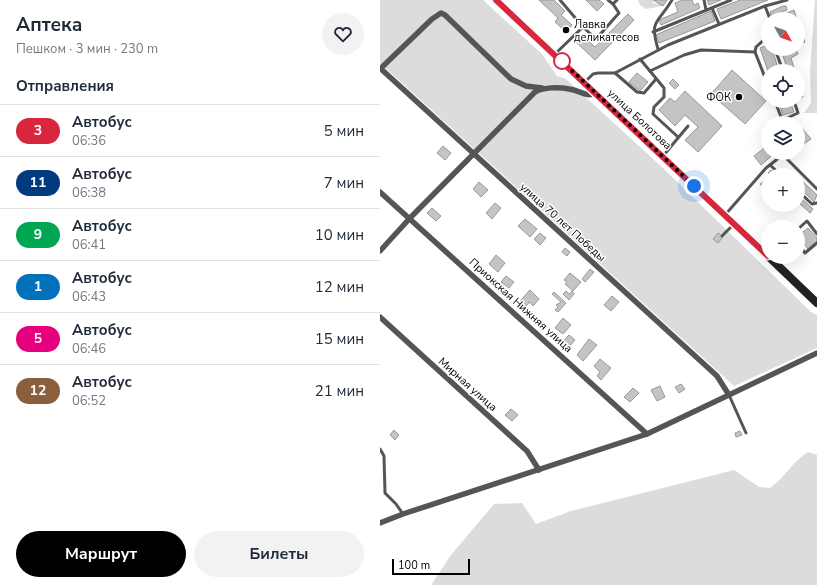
<!DOCTYPE html>
<html lang="ru">
<head>
<meta charset="utf-8">
<style>
  :root { --surface:#fff; --page:#f2f2f3; --text:#1f2937; --muted:#747a83; --line:#e0e1e3; --accent:#000 }
  body { margin:0; font-family:"Nunito Sans",sans-serif; background:var(--page); color:var(--text); height:100vh; display:flex; flex-direction:column; font-size:15px; white-space:nowrap }
  * { box-sizing:border-box; margin:0 }
  p { font-size:13px; color:var(--muted) }
  .icon { flex:none; width:22px; height:22px; fill:none; stroke:currentColor; stroke-width:2; stroke-linecap:round; stroke-linejoin:round }
  .map { position:relative; flex:1; overflow:hidden }
  .details { display:flex; flex-direction:column; background:var(--surface); width:380px }
  .details>* { flex:none }
  .badge { padding:0 8px; border-radius:13px; font-size:14px; line-height:26px }
  .needle { width:26px; rotate:130deg }
  .tools { position:absolute; left:381px; top:12px; display:grid; gap:8px }
  .tools a { display:grid; place-items:center; width:44px; height:44px; border-radius:50%; background:var(--surface); box-shadow:0 4px 16px #0002; font-size:20px }
  .scale { position:absolute; left:12px; bottom:10px; width:78px; box-sizing:border-box; padding-left:4px; border:2px solid #000; border-top:0; font-size:11px; line-height:14px; white-space:nowrap; color:#000; -webkit-text-stroke:3px #fff; paint-order:stroke }
  .you { position:absolute; width:20px; height:20px; margin:-10px; border:3px solid #fff; border-radius:50%; background:#1a73e8; box-shadow:0 0 0 6px #1a73e833 }
  .map>.badge { position:absolute; translate:-50% -50%; box-shadow:0 0 0 2px #fff }
  h2 { padding:0 16px; font-size:15px; line-height:36px }
  .round { display:grid; place-items:center; flex:none; width:42px; height:42px; border-radius:21px; background:var(--page) }
  .headline { display:flex; align-items:center; justify-content:space-between; height:68px; padding:0 16px }
  h1 { font-size:19px; font-weight:700; line-height:30px }
  .action { display:flex; gap:8px; margin-top:auto; padding:8px 16px }
  .action a { flex:1; height:46px; border-radius:24px; background:var(--accent); color:#fff; font-size:16px; font-weight:700; line-height:46px; text-align:center }
  .action a+a { background:var(--page); color:var(--text) }
  ul { padding:0; list-style:none }
  li { display:flex; align-items:center; gap:12px; height:52px; padding:0 16px; border-top:1px solid var(--line) }
  li div { flex:1 }
  li b { display:block; font-size:15px }
  li em { font-style:normal }
  li .badge { min-width:44px; font-weight:700; text-align:center }
  main { display:flex; flex:1; min-height:0 }
  .map>svg:first-child { display:block }
  .green { fill:#dcdcdc }
  .building { fill:#c4c4c4; stroke:#999 }
  .lines { fill:none; stroke-linecap:round; stroke-linejoin:round }
  .lane { stroke:#555; stroke-width:3 }
  .street { stroke:#555; stroke-width:5.5 }
  .secondary { stroke:#222; stroke-width:8 }
  .line-casing { stroke:#fff; stroke-width:9 }
  .line { stroke:#d7263d; stroke-width:6 }
  .walk { stroke:#000; stroke-width:4; stroke-dasharray:0 7.2 }
  .poi-dot { fill:#000; stroke:#fff; stroke-width:1.5 }
  .stop-dot { fill:#fff; stroke:#d7263d; stroke-width:2 }
  .labels { text-anchor:middle; stroke-width:3; stroke-linejoin:round; paint-order:stroke }
  .poi-label { font-size:11px; fill:#000; stroke:#fff; text-anchor:start }
  .street-label { font-size:11px; fill:#000; stroke:#fff }
</style>
</head>
<body>
<main>
<section class="details">
<div class="headline"><div><h1>Аптека</h1><p>Пешком · 3 мин · 230 m</p></div><a class="round"><svg class="icon" aria-label="heart" viewBox="0 0 24 24"><path d="M12 20l-8-8c-3-5 5-10 8-4 3-6 11-1 8 4z"/></svg></a></div>
<h2>Отправления</h2>
<ul>
<li><span class="badge" style="background:#d7263d;color:#fff">3</span><div><b>Автобус</b><p>06:36</p></div><em>5 мин</em></li>
<li><span class="badge" style="background:#003b80;color:#fff">11</span><div><b>Автобус</b><p>06:38</p></div><em>7 мин</em></li>
<li><span class="badge" style="background:#00a651;color:#fff">9</span><div><b>Автобус</b><p>06:41</p></div><em>10 мин</em></li>
<li><span class="badge" style="background:#0072bc;color:#fff">1</span><div><b>Автобус</b><p>06:43</p></div><em>12 мин</em></li>
<li><span class="badge" style="background:#e6007e;color:#fff">5</span><div><b>Автобус</b><p>06:46</p></div><em>15 мин</em></li>
<li><span class="badge" style="background:#8b5e3c;color:#fff">12</span><div><b>Автобус</b><p>06:52</p></div><em>21 мин</em></li>
</ul>
<div class="action"><a>Маршрут</a><a>Билеты</a></div>
</section>
<div class="map">
<svg width="437" height="585" viewBox="0 0 437 585">
  <rect width="100%" height="100%" fill="#fff"/>
  <g class="green">
    <path d="M0,0H103L162,54L177,76L186,79L284,169L431,312L437,315V348L354,386L0,63Z"/>
    <path d="M258,0H273V3L277,4L280,0H288L283,6L266,9L260,5Z"/>
    <path d="M435,0H437V113H424L431,103L430,71Z"/>
    <path d="M428,452L437,455V585H51L71,555L114,504L142,503L156,524L191,511L354,470L379,487L390,488C405,477 412,462 428,452Z"/>
  </g>
  <g class="building">
    <path d="M159,0H174L185,11L181,15L192,25L186,32L175,22L178,18Z"/>
    <path d="M206,0H219L224,4L217,11Z"/>
    <path d="M273,0H287L283,6Z"/>
    <path d="M302,0H312L314,5L318,3L320,8L281,25L279,20L298,12L295,3Z"/>
    <path d="M327,0H341L329,5Z"/>
    <path d="M360,0H388L341,19L337,9Z"/>
    <path d="M403,6H406L407,10L391,16L390,12Z"/>
    <path d="M414,10L417,19H405L404,14Z"/>
    <path d="M331,11L335,21L279,43L276,35L278,34Z"/>
    <path d="M248,14L254,20L215,60L196,42L202,35L215,47Z"/>
    <path d="M418,21L425,42L418,44Z"/>
    <path d="M388,45V49H392L399,71H388L380,48Z"/>
    <path d="M400,49H407L409,53L403,56Z"/>
    <path d="M407,49H416L418,54L411,58L415,71H408L403,56L409,53Z"/>
    <path d="M352,70L386,101L365,124L331,94Z"/>
    <path d="M257,73L268,82L260,91L249,82Z"/>
    <path d="M293,79L299,85L295,89L289,83Z"/>
    <path d="M418,81L423,97L418,99Z"/>
    <path d="M305,91L342,126L318,152L305,140L318,127L305,115L295,126L279,110L290,98L295,102Z"/>
    <path d="M398,101H410L414,112L403,115Z"/>
    <path d="M417,122L431,139L422,145L418,140V123H415Z"/>
    <path d="M388,145V153H395L381,165L374,156Z"/>
    <path d="M63,146L71,153L65,160L57,153Z"/>
    <path d="M391,170L397,175H390L388,173Z"/>
    <path d="M418,177L437,195L434,202L418,186Z"/>
    <path d="M388,178V193L380,184Z"/>
    <path d="M99,182L108,190L101,197L93,189Z"/>
    <path d="M418,195L433,209L430,213L418,202Z"/>
    <path d="M115,203L121,208L112,219L106,213Z"/>
    <path d="M52,208L61,216L56,221L47,213Z"/>
    <path d="M145,219L157,229L150,237L138,226Z"/>
    <path d="M428,228L437,238V241L428,249L418,236Z"/>
    <path d="M160,233L166,238L160,245L154,239Z"/>
    <path d="M338,233L343,237L338,243L333,239Z"/>
    <path d="M185,248L190,252L187,256L182,252Z"/>
    <path d="M116,255L125,263L118,272L109,264Z"/>
    <path d="M210,269L214,272L205,282L202,279Z"/>
    <path d="M190,273L201,282L193,291L185,284L187,282L184,280Z"/>
    <path d="M126,276L134,282L129,288L121,282Z"/>
    <path d="M150,290L159,299L153,306L150,302L146,306L140,301Z"/>
    <path d="M186,291L189,294L192,291L194,294L189,300L183,294Z"/>
    <path d="M174,292L186,303L178,312L175,310L178,307L176,305L181,302L172,294Z"/>
    <path d="M232,296L239,302L231,311L224,305Z"/>
    <path d="M183,318L191,325L183,334L175,328Z"/>
    <path d="M189,335L195,340L189,347L187,345L185,347L181,344Z"/>
    <path d="M209,339L217,345L203,361L197,355Z"/>
    <path d="M220,359L231,368L221,380L217,376L220,372L214,366Z"/>
    <path d="M301,384L305,389L299,393L295,387Z"/>
    <path d="M280,386L285,397L277,401L271,390Z"/>
    <path d="M253,388L259,393L250,402L244,397Z"/>
    <path d="M131,409L138,415L132,421L125,415Z"/>
    <path d="M14,430L19,435L15,440L10,435Z"/>
    <path d="M360,431L362,435L356,437L355,433Z"/>
  </g>
  <g class="lines">
    <g class="lane">
      <path d="M180,0L203,27"/>
      <path d="M228,0L233,4"/>
      <path d="M324,0L326,10"/>
      <path d="M385,6L390,19"/>
      <path d="M332,8L339,24"/>
      <path d="M273,32L351,0"/>
      <path d="M388,36L376,47L375,52L388,85"/>
      <path d="M278,49C269,19 278,24 292,0"/>
      <path d="M395,49L403,71"/>
      <path d="M175,54L203,27L216,39L239,13L233,4L237,0"/>
      <path d="M260,59L284,88V97L274,107L273,114L298,137"/>
      <path d="M270,71L304,55L321,50L375,52"/>
      <path d="M235,73L257,92L264,93L276,79"/>
      <path d="M205,82L213,74L218,73H235L288,45L385,6L407,0"/>
      <path d="M395,101L401,117L407,118L418,113L414,101"/>
      <path d="M403,155L437,189"/>
      <path d="M283,156L308,126"/>
      <path d="M390,165L401,175"/>
      <path d="M418,191L432,204L437,203"/>
      <path d="M345,215L386,168L405,153"/>
      <path d="M418,229L427,221L437,234"/>
      <path d="M342,236L354,224"/>
      <path d="M418,244L425,253L437,243"/>
      <path d="M349,395L366,433"/>
      <path d="M0,449L4,456L5,493L16,504L23,514"/>
    </g>
    <g class="street">
      <path d="M0,68L337,376L349,395"/>
      <path d="M1,68L52,19L61,13L65,15L131,79L146,86L162,88"/>
      <path d="M0,192L267,434"/>
      <path d="M0,251L30,218L155,92C164,87 179,87 189,89C200,90 206,98 216,93"/>
      <path d="M0,317L147,451L159,470"/>
      <path d="M0,523L23,514L267,434L437,353"/>
    </g>
    <g class="secondary">
      <path d="M116,0L388,256"/>
      <path d="M389,257L437,303"/>
    </g>
  </g>
  <g class="lines">
    <g class="line-casing">
      <path id="line" d="M116,0L388,256"/>
    </g>
    <use href="#line" class="line"/>
    <path class="walk" d="M182,61L314,186"/>
  </g>
  <g class="poi-dot">
    <circle cx="186" cy="30" r="4"/>
    <circle cx="359" cy="97" r="4"/>
  </g>
  <circle class="stop-dot" cx="182" cy="61" r="8"/>
  <g class="labels">
    <g class="poi-label">
      <text x="194" y="28">Лавка<tspan x="194" dy="13">деликатесов</tspan></text>
      <text x="351" y="101" text-anchor="end">ФОК</text>
    </g>
    <g class="street-label">
      <text transform="translate(260 119) rotate(43)" y="4">улица Болотова</text>
      <text transform="translate(183 222) rotate(42)" y="4">улица 70 лет Победы</text>
      <text transform="translate(141 305) rotate(42)" y="4">Приокская Нижняя улица</text>
      <text transform="translate(88 384) rotate(42)" y="4">Мирная улица</text>
    </g>
  </g>
</svg>
<div class="tools">
<a><svg class="needle" viewBox="-14 -14 28 28"><path d="M0-13l5 13h-10z" fill="#e53935"/><path d="M0 13l5-13h-10z" fill="#747a83"/></svg></a>
<a><svg class="icon" aria-label="locate" viewBox="0 0 24 24"><circle cx="12" cy="12" r="6"/><path d="M12 2v4M12 18v4M2 12h4M18 12h4"/></svg></a>
<a><svg class="icon" aria-label="layers" viewBox="0 0 24 24"><path d="M12 4l9 5-9 5-9-5zM3 14l9 5 9-5"/></svg></a>
<a>+</a>
<a>−</a>
</div>
<div class="scale">100 m</div>
<div class="you" style="left:314px;top:186px"></div>
</div>
</main>
</body>
</html>
